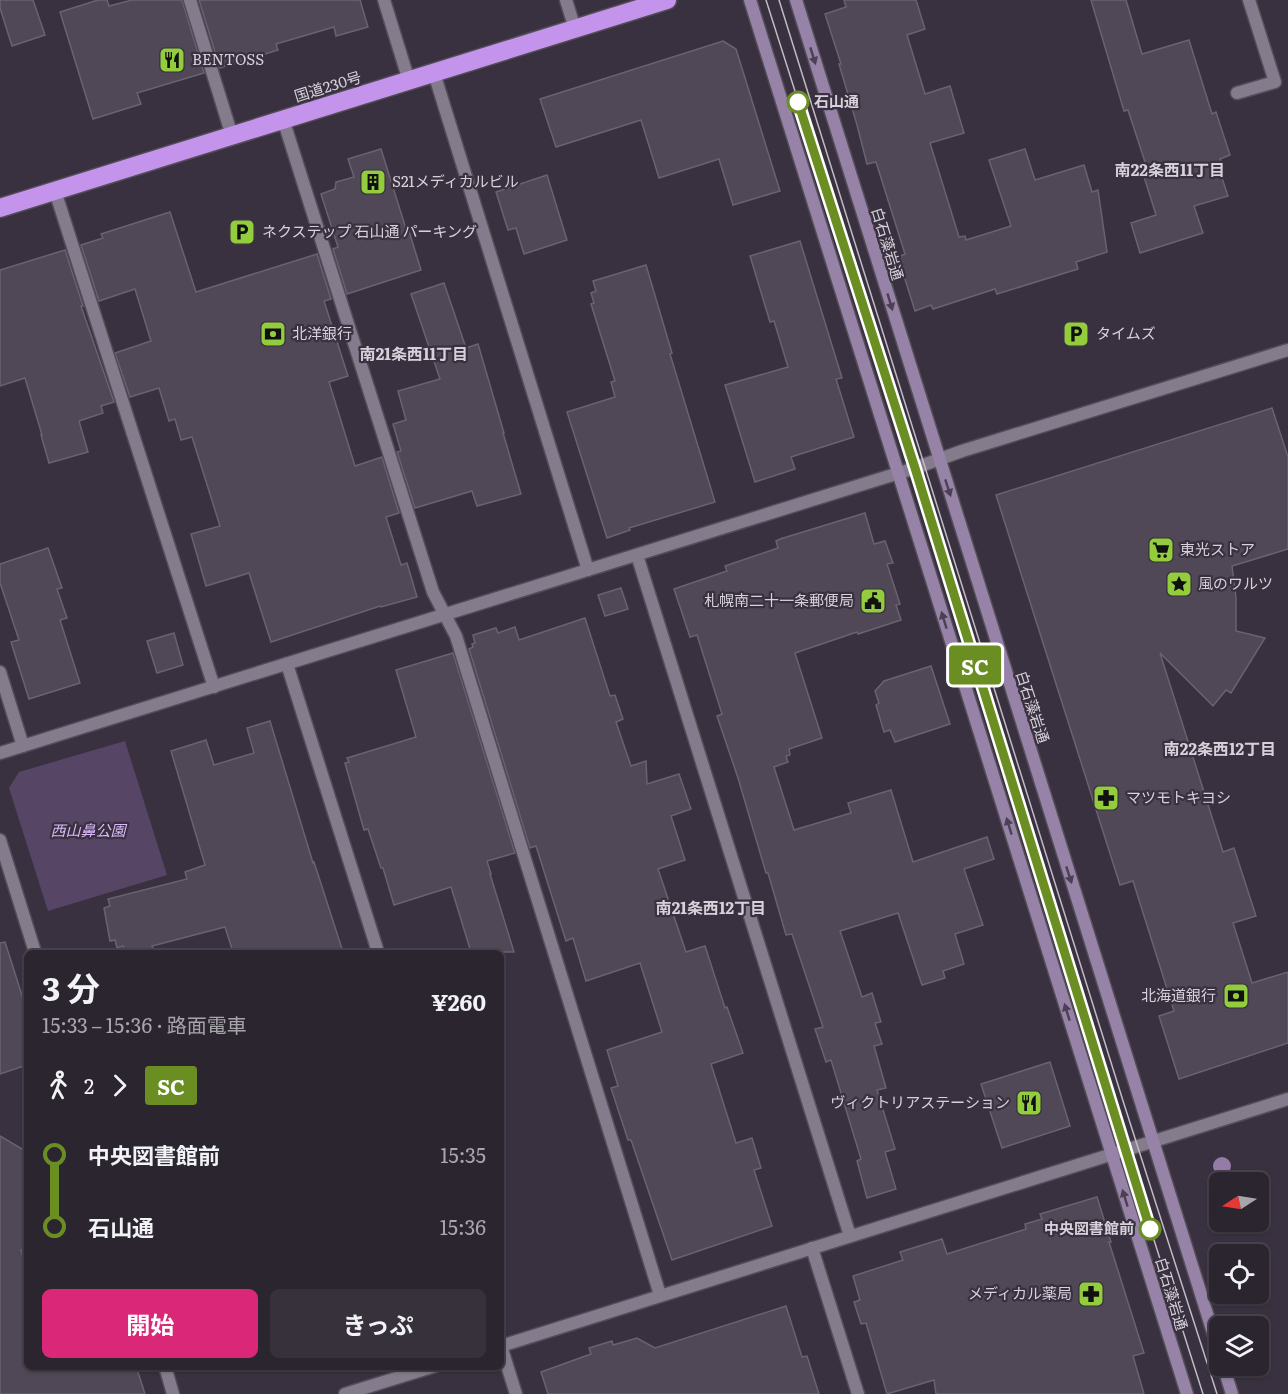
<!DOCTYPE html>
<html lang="ja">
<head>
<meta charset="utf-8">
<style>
  :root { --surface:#2b252f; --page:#37313b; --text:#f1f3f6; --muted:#a6a5aa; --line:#47424b; --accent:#db2777 }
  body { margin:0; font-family:Literata,"Noto Sans JP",serif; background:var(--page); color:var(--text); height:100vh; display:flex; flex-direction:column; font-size:22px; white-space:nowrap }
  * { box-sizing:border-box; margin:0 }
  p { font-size:20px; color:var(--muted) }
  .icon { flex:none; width:33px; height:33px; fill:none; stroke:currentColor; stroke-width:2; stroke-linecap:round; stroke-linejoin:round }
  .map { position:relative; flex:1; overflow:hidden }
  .panel { position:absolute; left:24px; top:950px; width:480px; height:420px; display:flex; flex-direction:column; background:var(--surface); border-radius:9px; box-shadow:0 2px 4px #0004,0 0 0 2px var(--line) }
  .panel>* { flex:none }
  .badge { padding:0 12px; border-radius:4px; font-size:21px; line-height:39px }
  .needle { width:39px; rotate:258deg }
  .buttons { position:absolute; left:1209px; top:1172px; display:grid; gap:12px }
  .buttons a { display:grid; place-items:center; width:60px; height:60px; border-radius:9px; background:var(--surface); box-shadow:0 2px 4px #0004,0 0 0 2px var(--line); font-size:30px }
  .map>.badge { position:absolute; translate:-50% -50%; box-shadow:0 0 0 3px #fff }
  .legs { display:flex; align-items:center; gap:9px; height:66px; padding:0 18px; font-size:20px }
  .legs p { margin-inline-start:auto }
  .overview { display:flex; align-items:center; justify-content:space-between; height:102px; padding:0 18px }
  h1 { font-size:33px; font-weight:700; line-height:45px }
  .primary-button { display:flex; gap:12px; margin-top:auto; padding:12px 18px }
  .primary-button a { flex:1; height:69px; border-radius:9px; background:var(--accent); color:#fff; font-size:24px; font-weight:700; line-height:69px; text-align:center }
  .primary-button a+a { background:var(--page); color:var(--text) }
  ul { padding:0 18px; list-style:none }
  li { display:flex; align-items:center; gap:21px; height:72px; font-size:22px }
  li i { display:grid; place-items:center; width:9px; height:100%; margin:0 8px; background:currentColor }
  li i::after { content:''; width:15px; height:15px; margin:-8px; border:4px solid; border-radius:50%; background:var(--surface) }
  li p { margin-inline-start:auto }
  li:first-child i { background:linear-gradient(#0000 50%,currentColor 0) }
  li:last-child i { background:linear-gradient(currentColor 50%,#0000 0) }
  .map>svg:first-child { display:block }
  .green { fill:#564564 }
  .building { fill:#504857; stroke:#6a6272; stroke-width:1.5 }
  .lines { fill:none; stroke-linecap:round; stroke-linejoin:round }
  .lane-casing { stroke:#534d58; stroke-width:15 }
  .street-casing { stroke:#534d58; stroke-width:15 }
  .secondary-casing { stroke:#534d58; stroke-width:15 }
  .highway-casing { stroke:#534d58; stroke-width:21 }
  .lane { stroke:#847c8c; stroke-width:12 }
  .street { stroke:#847c8c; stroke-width:12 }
  .secondary { stroke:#9783a8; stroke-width:12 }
  .highway { stroke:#c493eb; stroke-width:18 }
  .tram { stroke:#c0bbc4; stroke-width:1.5 }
  .tree { fill:#937ca6 }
  .oneway { fill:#4c4154 }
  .line-1-casing { stroke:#fff; stroke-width:14 }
  .line-1 { stroke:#6b8e23; stroke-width:9 }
  .stop-1-dot { fill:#fff; stroke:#6b8e23; stroke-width:3 }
  .labels { text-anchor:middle; stroke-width:4.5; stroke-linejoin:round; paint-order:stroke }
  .poi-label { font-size:15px; fill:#d6d1da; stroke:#39313f; text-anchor:start }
  .street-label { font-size:15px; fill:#d6d1da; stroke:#39313f }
  .stop-label { font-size:15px; font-weight:bold; fill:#d6d1da; stroke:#39313f; text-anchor:start }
  .park-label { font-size:15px; font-style:italic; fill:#dcb9fb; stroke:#39313f }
  .neighbourhood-label { font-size:16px; font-weight:bold; fill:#d6d1da; stroke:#39313f }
</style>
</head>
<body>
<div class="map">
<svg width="1288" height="1394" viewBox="0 0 1288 1394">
  <rect width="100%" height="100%" fill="#39313f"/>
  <path class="green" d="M125,741L167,875L48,911L9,788L19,772Z"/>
  <g class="building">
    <path d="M0,0H33L45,35L12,46L0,8Z"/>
    <path d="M98,0H107L109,6L132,0H182L204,73L137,93L141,104L93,119L60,12Z"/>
    <path d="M199,0H360L368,27L336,36L334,27L276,44L278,50L220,68Z"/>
    <path d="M844,0H916L925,29L907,35L925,94L950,86L964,133L930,143L959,237L965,236L966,240L1011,226L989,160L1025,149L1035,180L1084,165L1092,192L1098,190L1107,252L1076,262L1078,269L997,294L995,289L933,309L931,305L915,311L898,257L905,254L876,162L867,164L857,125L839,64H841L825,14L846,7Z"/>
    <path d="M1091,0H1126L1142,54L1189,40L1212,114L1216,112L1230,155L1220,159L1224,171L1220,172L1228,196L1194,206L1203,233L1140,253L1131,223L1156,215L1140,164L1145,162L1128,110L1124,111Z"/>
    <path d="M723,41L736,49L780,191L733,205L719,159L659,178L641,120L556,147L540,99Z"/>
    <path d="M381,149L407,232L409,231L421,270L347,294L333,249L338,247L321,194L335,189L336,182L354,177L348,159Z"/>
    <path d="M547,175L567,240L524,254L516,228L508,230L496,192Z"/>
    <path d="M170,212L196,292L317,254L331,299L324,301L348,376L329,382L355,466L382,457L399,513L386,517L401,565L407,563L417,597L381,607L380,606L271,642L249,573L206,586L191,534L220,526L192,437L181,440L175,419L169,421L159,388L130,397L115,353L151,341L135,289L99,301L81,245L103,238L101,234Z"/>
    <path d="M800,241L842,378L836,379L854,437L791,457L795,469L755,482L725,385L788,367L774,321L770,322L750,256Z"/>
    <path d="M65,250L83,306H81L114,402L101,406L103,413L79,421L88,452L49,463L41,435H42L25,378L0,386V270Z"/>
    <path d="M646,265L672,353L670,354L715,502L629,528L630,530L607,538L567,412L615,397L611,382L615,381L591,304L594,303L591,293L596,291L593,281Z"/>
    <path d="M444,283L466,348L478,344L504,433H503L521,494L477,506L472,491L415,508L397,452L401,451L393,424L406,420L398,391L440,379L411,294Z"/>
    <path d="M1272,408L1288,457V549L1232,566L1236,598V631L1265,638L1231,693L1226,690L1213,706L1160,653L1223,852L1234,848L1256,916L1233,923L1252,983L1288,972V1043L1179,1079L1159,1016L1174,1011L1133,881L1120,885L996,495Z"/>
    <path d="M865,513L874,544L885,541L893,563L887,564L900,604L896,605L901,620L858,634L857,632L795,653L822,738L789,749L790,755L786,756L788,762L774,767L794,830L851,813L848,803L891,790L913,862L987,837L994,859L964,869L983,925L955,934L964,964L943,971L945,978L922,985L898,913L840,931L862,997L872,993L881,1022L875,1023L882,1044L874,1046L886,1088L877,1090L895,1149L885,1152L896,1189L867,1198L857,1161L861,1159L831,1060L826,1062L815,1029L823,1027L792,934L786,935L768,873H766L738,778L717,716L722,714L697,635L690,637L674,589L727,571L725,566L778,548L776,541L780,539Z"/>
    <path d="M48,548L62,588L57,589L67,618L60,620L80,683L29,699L11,642L19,640L0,583V564Z"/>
    <path d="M621,588L628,609L605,616L598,595Z"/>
    <path d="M585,618L610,696L615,695L623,719L616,722L631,766L646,761L647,784L679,774L691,809L671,816L685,860L658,869L686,952L705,946L725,1008L727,1007L743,1053L711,1064L736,1143L752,1138L761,1168L754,1170L772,1226L672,1260L631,1140H628L611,1088L618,1086L607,1050L662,1032L640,963L586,981L573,938L566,941L536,846L530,848L469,649L473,647L472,644L475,643L473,635L496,628L498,633L515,627L519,640Z"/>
    <path d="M174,633L183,665L157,673L147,641Z"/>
    <path d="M453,653L515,853L487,861L491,874H490L514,952H471L451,887L394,905L383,868H381L368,829L364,830L345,763L349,762L347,758L416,737L396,670Z"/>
    <path d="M931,666L950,724L895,742L890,730L884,732L876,705L879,703L875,691L884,681Z"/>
    <path d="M270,721L313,863L314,862L343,952H233L225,927L152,946L154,952H125L123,946L117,948L115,940L110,941L104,908L110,906L108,899L187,879L185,872L205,865L171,751L206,740L214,765L254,753L247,728Z"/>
    <path d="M5,942L27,1011V1065L0,1074V943Z"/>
    <path d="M1050,1062L1070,1126L1002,1148L981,1084Z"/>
    <path d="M0,1136L27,1152V1248L21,1250L27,1271V1366H136L145,1394H0Z"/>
    <path d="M1097,1197L1111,1242H1109L1144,1353L1133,1356L1144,1394H936L934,1380L887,1394L866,1323L861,1324L854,1302L860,1300L853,1276L903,1260L900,1252L942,1239L947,1254L1026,1229L1025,1224L1042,1219L1040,1214Z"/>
    <path d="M786,1306L802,1357L807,1356L819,1394H548L541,1372L591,1354L589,1348L612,1341L613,1345L637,1338L655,1348Z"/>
  </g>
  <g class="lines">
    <g class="lane-casing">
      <g id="lane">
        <path d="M384,0L409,81"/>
        <path d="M1237,93L1275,82L1249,0"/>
      </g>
    </g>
    <g class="street-casing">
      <g id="street">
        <path d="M190,0L232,136"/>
        <path d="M566,0L575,29"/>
        <path d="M434,73L588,570"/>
        <path d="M283,119L433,592L456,636L660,1295"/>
        <path d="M55,191L214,687"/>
        <path d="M637,555L850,1236"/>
        <path d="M287,664L378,952"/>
        <path d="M0,672L23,746"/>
        <path d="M0,753L915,468L962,451L1288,350"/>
        <path d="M0,840L35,952"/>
        <path d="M812,1248L858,1394"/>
        <path d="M501,1346L1288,1099"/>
        <path d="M501,1346L516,1394"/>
        <path d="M165,1366L173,1394"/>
        <path d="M345,1394L435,1366"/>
      </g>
    </g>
    <g class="secondary-casing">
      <g id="secondary">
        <path d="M750,0L1187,1394"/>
        <path d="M796,0L1220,1355"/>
        <path d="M1223,1365L1232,1394"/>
      </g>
    </g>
    <g class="highway-casing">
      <path id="highway" d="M0,208L667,0"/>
    </g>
    <use href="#lane" class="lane"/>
    <use href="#street" class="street"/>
    <use href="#secondary" class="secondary"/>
    <use href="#highway" class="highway"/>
    <g class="tram">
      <path d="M766,0L915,468L1112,1108L1203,1394"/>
      <path d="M779,0L1124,1104L1217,1394"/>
    </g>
  </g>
  <circle class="tree" cx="1222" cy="1166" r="9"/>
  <defs><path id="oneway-solid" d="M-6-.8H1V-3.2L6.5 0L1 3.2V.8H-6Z" transform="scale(1.5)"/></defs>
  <g class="oneway">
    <use href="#oneway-solid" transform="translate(813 56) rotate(73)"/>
    <use href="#oneway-solid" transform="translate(890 302) rotate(73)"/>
    <use href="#oneway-solid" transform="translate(948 488) rotate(72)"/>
    <use href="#oneway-solid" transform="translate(944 620) rotate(-107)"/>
    <use href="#oneway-solid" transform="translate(1009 826) rotate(-107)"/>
    <use href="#oneway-solid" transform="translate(1069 875) rotate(72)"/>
    <use href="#oneway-solid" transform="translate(1067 1012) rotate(-107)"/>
    <use href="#oneway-solid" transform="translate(1125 1198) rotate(-107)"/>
  </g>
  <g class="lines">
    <g class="line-1-casing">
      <path id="line-1" d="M798,102L915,468L1150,1229"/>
    </g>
    <use href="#line-1" class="line-1"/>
  </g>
  <defs>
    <g id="restaurant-square" transform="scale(1.35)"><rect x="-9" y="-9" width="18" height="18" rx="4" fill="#93cc3d" stroke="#39313f"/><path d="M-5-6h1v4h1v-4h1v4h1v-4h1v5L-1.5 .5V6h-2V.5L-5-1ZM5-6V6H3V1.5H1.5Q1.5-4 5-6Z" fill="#111"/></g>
    <g id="building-square" transform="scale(1.35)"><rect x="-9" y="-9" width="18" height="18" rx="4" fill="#93cc3d" stroke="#39313f"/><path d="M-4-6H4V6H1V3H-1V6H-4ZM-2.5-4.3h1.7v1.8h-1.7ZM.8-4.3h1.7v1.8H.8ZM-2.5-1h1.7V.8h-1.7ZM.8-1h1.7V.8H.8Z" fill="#111"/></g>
    <g id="parking-square" transform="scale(1.35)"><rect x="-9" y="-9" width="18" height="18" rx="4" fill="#93cc3d" stroke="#39313f"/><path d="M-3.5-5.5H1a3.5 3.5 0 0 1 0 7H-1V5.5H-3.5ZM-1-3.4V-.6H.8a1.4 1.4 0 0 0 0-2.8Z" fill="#111"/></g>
    <g id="bank-square" transform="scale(1.35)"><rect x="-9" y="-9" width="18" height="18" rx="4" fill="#93cc3d" stroke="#39313f"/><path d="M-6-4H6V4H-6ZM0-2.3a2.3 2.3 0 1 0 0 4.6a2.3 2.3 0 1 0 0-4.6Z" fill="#111"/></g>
    <g id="supermarket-square" transform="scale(1.35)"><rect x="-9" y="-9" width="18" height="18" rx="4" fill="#93cc3d" stroke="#39313f"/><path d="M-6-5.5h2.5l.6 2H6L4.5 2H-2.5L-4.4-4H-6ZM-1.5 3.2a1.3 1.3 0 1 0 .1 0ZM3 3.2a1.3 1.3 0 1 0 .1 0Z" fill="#111"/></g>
    <g id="sight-square" transform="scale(1.35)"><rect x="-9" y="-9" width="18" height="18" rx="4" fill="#93cc3d" stroke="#39313f"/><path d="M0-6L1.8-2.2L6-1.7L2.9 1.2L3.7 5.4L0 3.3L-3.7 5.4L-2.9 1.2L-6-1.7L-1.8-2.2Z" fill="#111"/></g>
    <g id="civic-square" transform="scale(1.35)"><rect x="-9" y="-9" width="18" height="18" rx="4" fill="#93cc3d" stroke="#39313f"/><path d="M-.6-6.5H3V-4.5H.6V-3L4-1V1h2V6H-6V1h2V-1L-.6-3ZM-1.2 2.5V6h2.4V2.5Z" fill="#111"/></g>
    <g id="pharmacy-square" transform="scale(1.35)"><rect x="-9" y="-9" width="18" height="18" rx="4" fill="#93cc3d" stroke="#39313f"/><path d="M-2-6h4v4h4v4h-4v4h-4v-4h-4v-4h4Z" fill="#111"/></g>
  </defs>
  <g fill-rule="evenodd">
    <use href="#restaurant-square" x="172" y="60"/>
    <use href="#building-square" x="373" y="182"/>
    <use href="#parking-square" x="242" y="232"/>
    <use href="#bank-square" x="273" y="334"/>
    <use href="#parking-square" x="1076" y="334"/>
    <use href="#supermarket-square" x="1161" y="550"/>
    <use href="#sight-square" x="1179" y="584"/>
    <use href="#civic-square" x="873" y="601"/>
    <use href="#pharmacy-square" x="1106" y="798"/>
    <use href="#bank-square" x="1236" y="996"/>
    <use href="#restaurant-square" x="1029" y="1103"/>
    <use href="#pharmacy-square" x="1091" y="1294"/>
  </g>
  <g class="stop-1-dot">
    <circle cx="798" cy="102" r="10"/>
    <circle cx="1150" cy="1229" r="10"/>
  </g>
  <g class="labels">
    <g class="poi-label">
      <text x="192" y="65">BENTOSS</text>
      <text x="392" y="187">S21メディカルビル</text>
      <text x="262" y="237">ネクステップ 石山通 パーキング</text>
      <text x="292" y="339">北洋銀行</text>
      <text x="1096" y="339">タイムズ</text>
      <text x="1180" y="555">東光ストア</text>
      <text x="1198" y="589">風のワルツ</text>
      <text x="854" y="606" text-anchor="end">札幌南二十一条郵便局</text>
      <text x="1126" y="803">マツモトキヨシ</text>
      <text x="1216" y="1001" text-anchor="end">北海道銀行</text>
      <text x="1010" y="1108" text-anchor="end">ヴィクトリアステーション</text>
      <text x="1072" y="1299" text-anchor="end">メディカル薬局</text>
    </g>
    <g class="street-label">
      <text transform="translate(328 87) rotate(-17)" y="5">国道230号</text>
      <text transform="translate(887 244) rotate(73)" y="5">白石藻岩通</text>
      <text transform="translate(1032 707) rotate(72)" y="5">白石藻岩通</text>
      <text transform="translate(1171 1294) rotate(73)" y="5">白石藻岩通</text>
    </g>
    <g class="stop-label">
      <text x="814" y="107">石山通</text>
      <text x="1134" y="1234" text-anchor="end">中央図書館前</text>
    </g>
    <g class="park-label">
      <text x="88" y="836">西山鼻公園</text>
    </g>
    <g class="neighbourhood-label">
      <text x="1170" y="176">南22条西11丁目</text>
      <text x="414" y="360">南21条西11丁目</text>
      <text x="1220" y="755">南22条西12丁目</text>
      <text x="711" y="914">南21条西12丁目</text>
    </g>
  </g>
</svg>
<div class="buttons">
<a><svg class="needle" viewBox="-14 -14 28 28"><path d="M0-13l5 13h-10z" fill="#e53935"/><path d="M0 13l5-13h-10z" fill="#a6a5aa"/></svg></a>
<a><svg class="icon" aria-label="locate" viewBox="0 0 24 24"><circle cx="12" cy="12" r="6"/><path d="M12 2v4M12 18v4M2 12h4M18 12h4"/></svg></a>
<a><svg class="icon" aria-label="layers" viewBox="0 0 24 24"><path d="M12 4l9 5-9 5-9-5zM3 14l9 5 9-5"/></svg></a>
</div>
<b class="badge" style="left:975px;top:665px;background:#6b8e23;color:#fff">SC</b>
<section class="panel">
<div class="overview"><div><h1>3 分</h1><p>15:33 – 15:36 · 路面電車</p></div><b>¥260</b></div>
<div class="legs"><svg class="icon" aria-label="walk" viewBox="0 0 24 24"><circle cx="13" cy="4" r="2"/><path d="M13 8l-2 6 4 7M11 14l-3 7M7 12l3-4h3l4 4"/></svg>2<svg class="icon" aria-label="forward" viewBox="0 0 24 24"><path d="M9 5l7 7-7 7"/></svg><b class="badge" style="background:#6b8e23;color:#fff">SC</b></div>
<ul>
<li><i style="color:#6b8e23"></i><b>中央図書館前</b><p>15:35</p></li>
<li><i style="color:#6b8e23"></i><b>石山通</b><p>15:36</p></li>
</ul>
<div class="primary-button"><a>開始</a><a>きっぷ</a></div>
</section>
</div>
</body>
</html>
